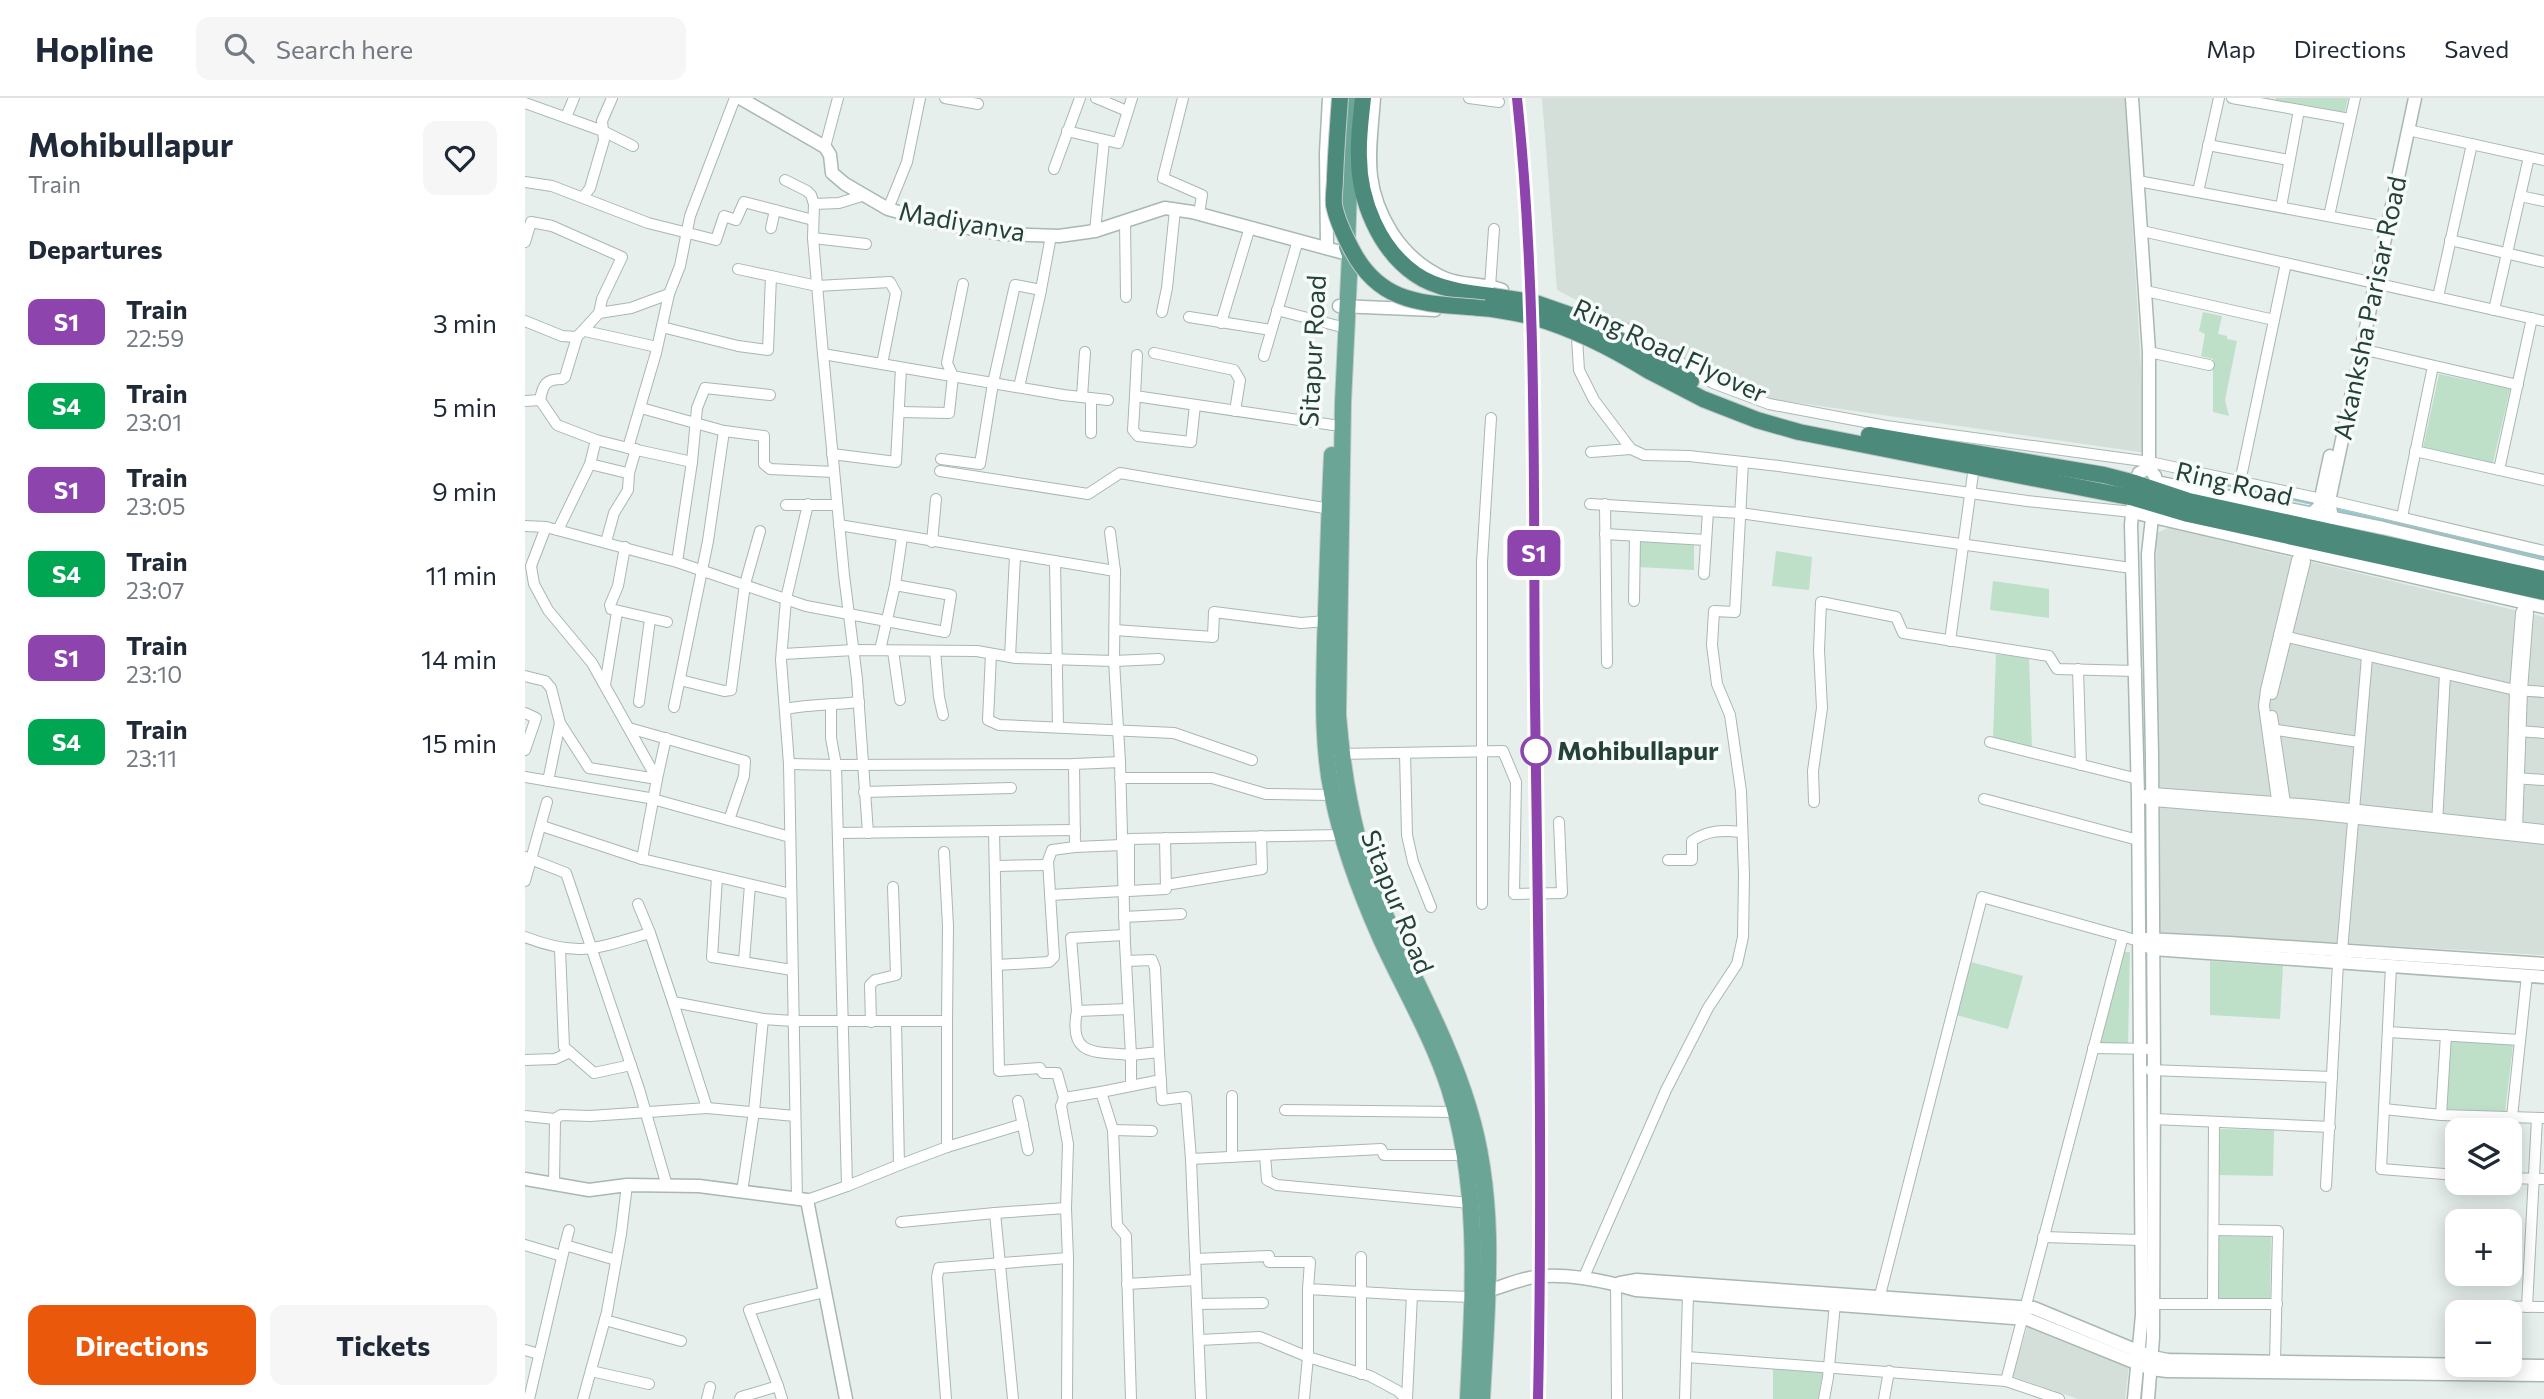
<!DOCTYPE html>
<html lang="en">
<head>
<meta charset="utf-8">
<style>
  :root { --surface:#fff; --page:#f6f6f7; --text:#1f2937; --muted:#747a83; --line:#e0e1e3; --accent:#ea580c }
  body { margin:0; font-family:Commissioner,sans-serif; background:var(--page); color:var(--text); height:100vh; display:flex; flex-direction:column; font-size:26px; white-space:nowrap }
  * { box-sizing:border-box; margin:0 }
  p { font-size:23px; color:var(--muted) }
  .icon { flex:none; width:38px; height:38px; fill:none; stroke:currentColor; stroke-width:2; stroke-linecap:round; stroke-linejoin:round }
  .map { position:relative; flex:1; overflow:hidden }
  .details { display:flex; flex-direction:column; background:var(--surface); width:525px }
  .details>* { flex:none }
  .badge { padding:0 14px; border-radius:10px; font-size:24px; line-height:46px }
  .buttons { position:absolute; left:1920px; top:1020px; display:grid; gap:14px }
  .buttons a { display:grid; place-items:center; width:77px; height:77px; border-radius:14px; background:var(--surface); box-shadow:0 4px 18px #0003; font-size:35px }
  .map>.badge { position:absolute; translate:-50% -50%; box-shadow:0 0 0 4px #fff }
  h2 { padding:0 28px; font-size:26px; line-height:63px }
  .round { display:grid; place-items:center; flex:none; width:74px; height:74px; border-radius:14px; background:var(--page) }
  .headline { display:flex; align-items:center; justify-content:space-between; height:119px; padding:0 28px }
  h1 { font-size:33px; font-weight:700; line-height:52px }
  .cta { display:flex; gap:14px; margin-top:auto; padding:14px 28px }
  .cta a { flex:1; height:80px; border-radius:14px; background:var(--accent); color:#fff; font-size:28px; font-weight:700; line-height:80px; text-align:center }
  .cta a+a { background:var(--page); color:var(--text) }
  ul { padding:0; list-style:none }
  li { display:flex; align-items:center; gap:21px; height:84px; padding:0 28px }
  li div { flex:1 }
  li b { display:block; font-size:26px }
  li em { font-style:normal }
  li .badge { min-width:77px; font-weight:700; text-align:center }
  header { display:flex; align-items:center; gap:42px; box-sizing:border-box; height:98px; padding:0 35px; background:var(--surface); border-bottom:2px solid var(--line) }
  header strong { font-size:33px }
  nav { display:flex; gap:38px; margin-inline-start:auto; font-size:24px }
  .search { width:490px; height:63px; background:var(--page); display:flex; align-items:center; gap:18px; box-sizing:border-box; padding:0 24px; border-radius:14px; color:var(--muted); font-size:26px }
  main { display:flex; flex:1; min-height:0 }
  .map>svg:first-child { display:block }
  .built { fill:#d4dfda }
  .green { fill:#bfe0c8 }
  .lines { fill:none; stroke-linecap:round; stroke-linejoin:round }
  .stream { stroke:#8ec9d4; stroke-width:2.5 }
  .minor-casing { stroke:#a8b8b2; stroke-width:12 }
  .tertiary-casing { stroke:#a8b8b2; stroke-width:15 }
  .primary-casing { stroke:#c2cac8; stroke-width:18 }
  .trunk-casing { stroke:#c2cac8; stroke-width:18 }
  .minor { stroke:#fff; stroke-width:10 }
  .tertiary { stroke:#fff; stroke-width:12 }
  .primary { stroke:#6aa596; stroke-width:16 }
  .trunk { stroke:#4c8a7c; stroke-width:16 }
  .rail-casing { stroke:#5f7d75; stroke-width:5 }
  .rail { stroke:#f7fbf9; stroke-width:2.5; stroke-dasharray:8; stroke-linecap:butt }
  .trunk-bridge-casing { stroke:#c2cac8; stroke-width:18; stroke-linecap:butt }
  .trunk-bridge { stroke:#4c8a7c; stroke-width:16 }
  .line-casing { stroke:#fff; stroke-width:16 }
  .line { stroke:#8e44ad; stroke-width:10 }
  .stop-dot { fill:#fff; stroke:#8e44ad; stroke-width:3.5 }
  .labels { text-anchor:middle; stroke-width:7; stroke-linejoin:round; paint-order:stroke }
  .street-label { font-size:26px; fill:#24423a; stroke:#f7fbf9 }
  .stop-label { font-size:26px; font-weight:bold; fill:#24423a; stroke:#f7fbf9; text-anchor:start }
</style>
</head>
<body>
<header>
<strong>Hopline</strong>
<div class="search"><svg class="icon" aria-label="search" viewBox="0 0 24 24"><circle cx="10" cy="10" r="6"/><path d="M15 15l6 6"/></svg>Search here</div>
<nav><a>Map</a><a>Directions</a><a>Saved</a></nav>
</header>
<main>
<section class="details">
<div class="headline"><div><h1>Mohibullapur</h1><p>Train</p></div><a class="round"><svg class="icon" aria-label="heart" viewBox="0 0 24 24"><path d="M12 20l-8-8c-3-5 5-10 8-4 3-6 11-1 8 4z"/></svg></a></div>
<h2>Departures</h2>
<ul>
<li><span class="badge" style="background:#8e44ad;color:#fff">S1</span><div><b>Train</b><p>22:59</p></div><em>3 min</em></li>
<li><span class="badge" style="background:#00a651;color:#fff">S4</span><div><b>Train</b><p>23:01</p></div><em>5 min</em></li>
<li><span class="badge" style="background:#8e44ad;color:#fff">S1</span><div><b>Train</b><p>23:05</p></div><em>9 min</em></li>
<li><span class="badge" style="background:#00a651;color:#fff">S4</span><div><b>Train</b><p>23:07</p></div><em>11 min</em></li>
<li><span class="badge" style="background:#8e44ad;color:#fff">S1</span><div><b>Train</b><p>23:10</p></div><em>14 min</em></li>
<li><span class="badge" style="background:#00a651;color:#fff">S4</span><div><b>Train</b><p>23:11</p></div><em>15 min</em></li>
</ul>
<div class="cta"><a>Directions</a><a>Tickets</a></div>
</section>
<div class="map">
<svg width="2019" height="1301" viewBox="0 0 2019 1301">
  <rect width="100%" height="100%" fill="#e6efeb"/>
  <g class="built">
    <path d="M1017,0H1600L1621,355L1239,300L1191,281L1104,229L1032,192Z"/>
    <path d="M1643,430L2019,519V857L1635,834L1631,435Z"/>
    <path d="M1503,1227L1604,1267L1600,1301H1553L1487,1278Z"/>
  </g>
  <g class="green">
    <path d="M1751,0H1823L1820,14L1751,2Z"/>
    <path d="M1678,214L1697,218L1693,236L1702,238V241L1712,243L1700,302L1704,318L1688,314V261L1676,258L1680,236L1674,233Z"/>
    <path d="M1914,276L1985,291L1968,365L1898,350Z"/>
    <path d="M1114,442L1169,444V472L1113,469Z"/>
    <path d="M1251,453L1287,459L1284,492L1247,488Z"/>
    <path d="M1468,483L1524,491V520L1465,512Z"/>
    <path d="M1471,556L1504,560L1507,650L1468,641Z"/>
    <path d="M1597,854H1605L1603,947H1574Z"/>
    <path d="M1685,863L1758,868L1755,921L1685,917Z"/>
    <path d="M1446,864L1498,878L1483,931L1431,917Z"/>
    <path d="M1925,943L1988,947L1980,1014L1921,1011Z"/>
    <path d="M1695,1031L1749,1032L1748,1078L1694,1077Z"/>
    <path d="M1694,1138L1746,1139L1745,1201L1693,1200Z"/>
    <path d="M1248,1271L1298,1274L1293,1301H1248Z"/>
  </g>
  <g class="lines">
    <g class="stream">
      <path d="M1656,377L1789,406"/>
      <path d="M1809,411L2019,460"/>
    </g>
    <g class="minor-casing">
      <g id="minor">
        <path d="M420,0L453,6"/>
        <path d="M571,0L602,13"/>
        <path d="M658,0L638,80L677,97L674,116"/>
        <path d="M944,0L974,4"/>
        <path d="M1707,0L1825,21"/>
        <path d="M0,5L78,33L108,48"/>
        <path d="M41,19L49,0"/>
        <path d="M1883,32L2019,62"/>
        <path d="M542,33L593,45L607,0"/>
        <path d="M1683,47L1764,62"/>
        <path d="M300,49L313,0"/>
        <path d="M529,71L555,0"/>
        <path d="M260,82L282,93L286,97L289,106L288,140L297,245L319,477L332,581L343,735"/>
        <path d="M1613,83L1856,128"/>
        <path d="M0,84L27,88L123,125L191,142L199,118L211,122L219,104L288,122"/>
        <path d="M1673,94L1694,0"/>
        <path d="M59,98L65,90L79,42L77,23L87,0"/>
        <path d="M1995,98L2019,103"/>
        <path d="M289,106L314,105L340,97"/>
        <path d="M1756,109L1774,12"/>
        <path d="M363,111L382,64L395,0"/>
        <path d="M1804,118L1830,0"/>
        <path d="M600,123L601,199"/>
        <path d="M246,130L250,112"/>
        <path d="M570,133L579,43"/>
        <path d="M1617,133L2019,223"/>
        <path d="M288,140L341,146"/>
        <path d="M1925,142L2019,164"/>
        <path d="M0,144L6,124L27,128L97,159L77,201L74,215"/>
        <path d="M213,171L246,178"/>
        <path d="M965,189L969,131"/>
        <path d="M1621,193L1749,222"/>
        <path d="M1913,199L1947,46"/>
        <path d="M752,212L813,228"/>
        <path d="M1969,212L2004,59"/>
        <path d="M637,214L642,190L650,112"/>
        <path d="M664,219L746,232"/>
        <path d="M0,223L37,238L52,239L74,215L106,210L144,196L155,168L165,118L210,0"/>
        <path d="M696,225L725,129"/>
        <path d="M137,229L213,248L243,252L246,178L292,188L365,184L371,195L357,266"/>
        <path d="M60,233L132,249"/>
        <path d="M1836,251L1993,287"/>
        <path d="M1624,254L1684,267"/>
        <path d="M629,255L709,272L715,282L710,313"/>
        <path d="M298,256L538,297L583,302"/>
        <path d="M612,257L610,298L808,327"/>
        <path d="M739,258L773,142"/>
        <path d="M494,289L515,197L526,138"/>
        <path d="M610,298L608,332L613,338L666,344L670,307"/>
        <path d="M557,299L560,254"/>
        <path d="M15,302C18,286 21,281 37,281L40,279L52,239"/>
        <path d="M0,303L15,302L32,327L71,342L103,350"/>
        <path d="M116,310L199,333L239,338V366L245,371L309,374"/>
        <path d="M375,314L424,315L428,278L422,265L438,186"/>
        <path d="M566,335V300"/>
        <path d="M1890,353L2019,382"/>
        <path d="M1066,354L1106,351"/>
        <path d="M307,356L371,364L376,270"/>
        <path d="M416,361L455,366L468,285L490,187L516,192"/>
        <path d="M167,364L172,310L180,290L245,297"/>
        <path d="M65,366L98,374"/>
        <path d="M1974,372L2007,220"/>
        <path d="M415,373L563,396L595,375L805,411"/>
        <path d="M1715,384L1761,165"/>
        <path d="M1065,406L1215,415L1606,470"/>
        <path d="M1080,406L1082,565"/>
        <path d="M261,407H312"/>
        <path d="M1607,414L1502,403L1254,368L1164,358L1119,357L1106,351L1069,302L1054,272L1052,240L1056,231L1071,224H1083L1098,229L1188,285L1244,306L1361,328L1625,364L1815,405L2019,453"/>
        <path d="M1877,419L1908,268"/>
        <path d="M314,427L590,473L589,563L595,664"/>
        <path d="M0,428L21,429L152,464L167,364L103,350L131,255L144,196"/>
        <path d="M21,429L6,468L9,486L23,512L67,565L132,681L117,761"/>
        <path d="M33,432L65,366L71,342"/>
        <path d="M585,434L590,473"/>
        <path d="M1080,436L1181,442"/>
        <path d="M81,444L89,415L103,392L104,375L111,351"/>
        <path d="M407,444L411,401"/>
        <path d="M100,449L93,488L85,507L86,511L142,524"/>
        <path d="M152,464L281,508L420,534L426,497L370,487"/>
        <path d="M530,464L533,629"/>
        <path d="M1179,476L1183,413"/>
        <path d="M1109,503L1110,438"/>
        <path d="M590,532L688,539L689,514L776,525L801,523"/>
        <path d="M1754,537L1990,592L2019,594"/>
        <path d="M1425,543L1449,368"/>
        <path d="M355,552L370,487L377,439"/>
        <path d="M368,553L375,602"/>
        <path d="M410,553L414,599L418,617"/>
        <path d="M258,556L329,552L452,553L491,560L589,563L634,561"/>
        <path d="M466,556L463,622L474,627L649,635L727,662"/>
        <path d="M485,559L490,458"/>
        <path d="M1553,571L1556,667"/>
        <path d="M0,578L20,583L26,590L35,625L64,670L132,681L141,640"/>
        <path d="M155,582L199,593L206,592L220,486L235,433"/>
        <path d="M80,587L92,514"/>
        <path d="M1747,596L1780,464L1778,454"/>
        <path d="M114,604L125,521"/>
        <path d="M306,607V640L311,667L549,666L595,664L600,845L606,957L634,954L637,1002L661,999L666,1061L856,1051L859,1057H938"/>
        <path d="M149,609L183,443L199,333"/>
        <path d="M261,611C285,606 309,607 334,604"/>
        <path d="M0,615L11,620L0,652"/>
        <path d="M1747,618L1760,705L1757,710"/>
        <path d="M104,630L220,663L219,678L204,722"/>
        <path d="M1745,631L1834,644"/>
        <path d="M1992,633L2019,635"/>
        <path d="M1465,644L1613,681"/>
        <path d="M880,655L882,737L888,764L906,809"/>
        <path d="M813,656L978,653L991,684L989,796L1037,795L1034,724"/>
        <path d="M264,666L311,667L322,1088L282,1102"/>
        <path d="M549,666L550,749L597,747"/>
        <path d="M0,679L124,700L265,739"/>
        <path d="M595,680H687L741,696L807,697"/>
        <path d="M1988,680L2019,682"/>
        <path d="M23,683L35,625"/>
        <path d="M339,694L486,690"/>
        <path d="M1621,697L1628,695L1788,707L2019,732"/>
        <path d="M1613,698L1628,703L1787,716L2019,741"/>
        <path d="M1459,701L1613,742"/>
        <path d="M1289,704L1288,673L1297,610L1294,552L1296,504L1371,519L1378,535L1524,558L1532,571L1611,573"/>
        <path d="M1753,709L1739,608L1741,592L1772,462L1778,454"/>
        <path d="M1912,726L1920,576"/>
        <path d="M17,728L117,761L266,796"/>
        <path d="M1992,731L1997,592L2003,515L2001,505"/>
        <path d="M469,733L474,973L515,970L518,975H532L539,1000"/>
        <path d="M1988,734L1986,729L1990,592L1996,515L2001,505"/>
        <path d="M313,735L550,732"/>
        <path d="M640,740L641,791L604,793V741L817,737"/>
        <path d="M0,759L41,775L114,991L142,1088"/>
        <path d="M1143,762H1167V743C1182,732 1198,732 1216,734"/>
        <path d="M470,768L523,767"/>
        <path d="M192,779L187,859L267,872"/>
        <path d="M0,783L22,704"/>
        <path d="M641,787L737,771L736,738"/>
        <path d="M525,797L598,793"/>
        <path d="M113,806L125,835"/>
        <path d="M957,806V464L966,320"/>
        <path d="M599,819L656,816"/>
        <path d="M599,837L546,840L552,913C543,960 571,953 606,957V988"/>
        <path d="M0,839C54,860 72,850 125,835L148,904L238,921L268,923H422L423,828L419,754"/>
        <path d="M35,851L39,949L69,975L106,967"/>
        <path d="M219,863L225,787"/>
        <path d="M601,863L627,862L630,870L634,954"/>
        <path d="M472,867L524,864L529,859L523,763L527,752L550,749"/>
        <path d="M1866,868L1856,1071L1932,1077"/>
        <path d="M552,913L603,911"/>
        <path d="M346,924L345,887L350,882L371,877L368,789"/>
        <path d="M1863,934L1995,942"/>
        <path d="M1568,950L1628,951"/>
        <path d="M0,962L30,961L45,954"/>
        <path d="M1625,972L1807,979"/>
        <path d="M707,998V1059"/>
        <path d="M493,1003L503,1052"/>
        <path d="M182,1010L270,1018"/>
        <path d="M1859,1011L1916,1017L2018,1020"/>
        <path d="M760,1012L929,1014"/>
        <path d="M1916,1017L1921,937"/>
        <path d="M0,1018L30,1021L36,1017L65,1018L182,1010L148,904"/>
        <path d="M1987,1019L2002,877"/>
        <path d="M1629,1021L1805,1029"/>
        <path d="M588,1032L627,1033"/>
        <path d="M422,1049L498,1026"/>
        <path d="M740,1057L742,1082L752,1087L945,1105"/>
        <path d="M666,1061L676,1301"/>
        <path d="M374,1067L422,1049V923"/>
        <path d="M1984,1080L2019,1081"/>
        <path d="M29,1085L30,1021"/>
        <path d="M322,1088L374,1067L371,924"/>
        <path d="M1801,1088L1813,865L1817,853L1842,559"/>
        <path d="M217,1094L229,1013L238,921"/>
        <path d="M272,1101L264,666L256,562L261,501L283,406"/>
        <path d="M541,1110L543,1046L536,1008L539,1000L576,994"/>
        <path d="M376,1124L470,1115"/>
        <path d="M1689,1132L1753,1133L1750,1264"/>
        <path d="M1518,1139L1615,1142"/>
        <path d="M0,1147L37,1158"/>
        <path d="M40,1147L44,1132"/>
        <path d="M670,1161L744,1158V1164H785L783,1191L887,1197"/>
        <path d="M1058,1181L1141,992L1183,910L1212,866L1218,839L1219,777L1216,693L1205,617L1192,586L1187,547L1189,513L1210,514L1218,364"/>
        <path d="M602,1186L671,1182"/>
        <path d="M1091,1186L1092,1301"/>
        <path d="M1353,1205L1457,799L1614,843"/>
        <path d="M672,1206L738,1205"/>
        <path d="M1628,1206H1752"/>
        <path d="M1688,1206L1689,1024"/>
        <path d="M1952,1208L2019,1209"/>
        <path d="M2002,1209L2012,1020"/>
        <path d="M80,1222L156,1243"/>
        <path d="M674,1242L735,1239L783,1259L845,1278L873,1293L881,1301"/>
        <path d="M0,1252L14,1256"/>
        <path d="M1162,1259L1481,1283L1534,1301"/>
        <path d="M66,1273L124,1286"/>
        <path d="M836,1276V1159"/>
        <path d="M1481,1283L1598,838"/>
        <path d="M253,1288L257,1301"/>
        <path d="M4,1301L40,1147L91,1162"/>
        <path d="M58,1301L82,1214L96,1136L102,1087"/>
        <path d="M182,1301L185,1289"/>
        <path d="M215,1301L216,1299L253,1288L224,1212L300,1194"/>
        <path d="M421,1301L412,1179L414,1170L543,1160"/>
        <path d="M488,1301L470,1115L541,1110L543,1160L542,1301"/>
        <path d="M606,1301L601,1138L592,1127L588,1032L576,994L636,982"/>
        <path d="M779,1301L783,1259V1191"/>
        <path d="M882,1301L887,1197L947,1199"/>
        <path d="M1160,1301L1163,1196"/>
        <path d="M1299,1301L1303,1279L1310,1206"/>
        <path d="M1359,1301L1364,1273"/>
      </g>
    </g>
    <g class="tertiary-casing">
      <g id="tertiary">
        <path d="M215,0L300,49L305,57L307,75L320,86L363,111L406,123L477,136L534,138L570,133L640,110L667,114L819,155"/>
        <path d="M849,0C845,54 837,87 867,135C880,155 897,170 919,180C937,188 959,185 977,192L979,205"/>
        <path d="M1607,0L1624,254V370L1630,378L1631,384L1623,456L1627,657L1629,972L1628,1240L1623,1301"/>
        <path d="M802,150L801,55L804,0"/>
        <path d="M814,208L910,212"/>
        <path d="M1631,384L1858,430L2019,469"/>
        <path d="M1607,414L2019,509"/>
        <path d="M1786,416L1794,409L1805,358"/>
        <path d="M1807,420L1804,403L1890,0"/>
        <path d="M1621,841L1704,845L2019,866"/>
        <path d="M1622,848L1628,851L2019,879"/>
        <path d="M0,1081L64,1092L102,1087L174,1088L282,1102L321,1301"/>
        <path d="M1095,1185L1112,1182L1509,1210L1627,1259L1643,1262L2019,1268"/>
        <path d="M962,1193C976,1189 990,1183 1004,1180C1034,1173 1081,1183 1111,1192L1502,1221L1626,1271L1642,1273L2019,1277"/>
        <path d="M1609,1301L1617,1217L1613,698L1606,427L1610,385L1614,375L1624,370"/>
      </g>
    </g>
    <g class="primary-casing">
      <g id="primary">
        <path d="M827,0L822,149L825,157L818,304L813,617C818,679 828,740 852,798C882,870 922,937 944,1011C973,1105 962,1205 957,1301"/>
        <path d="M807,357C804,420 802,484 800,547C799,597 797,646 807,695C817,746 835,794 856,841C879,891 907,938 924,990C956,1091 948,1197 943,1301"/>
      </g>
    </g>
    <g class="trunk-casing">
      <g id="trunk">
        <path d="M838,0C836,19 833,40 834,59C834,102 854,151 890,176C911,191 942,195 967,198"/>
        <path d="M1129,261L1166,283"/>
        <path d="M1124,273L1178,301L1232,322L1274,334L1609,400L1663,416L2019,494"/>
        <path d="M1344,337L1579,377L1610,385L1664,403L2019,481"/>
      </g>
    </g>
    <use href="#minor" class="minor"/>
    <use href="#tertiary" class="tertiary"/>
    <use href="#primary" class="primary"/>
    <use href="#trunk" class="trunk"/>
    <g class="rail-casing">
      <path id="rail" d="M992,0C1012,193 1008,388 1010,582C1013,821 1018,1061 1013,1301"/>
    </g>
    <use href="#rail" class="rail"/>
    <g class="trunk-bridge-casing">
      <g id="trunk-bridge">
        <path d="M815,0C813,27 811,53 810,80C810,89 808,98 809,107C812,123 819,137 827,152C856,208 901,205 955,210C972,211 991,215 1008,219C1050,231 1087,250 1124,273"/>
        <path d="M967,198L1008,204L1054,220L1129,261"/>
      </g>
    </g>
    <use href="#trunk-bridge" class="trunk-bridge"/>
  </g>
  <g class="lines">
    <g class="line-casing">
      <path id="line" d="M992,0C1013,199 1008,401 1010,601C1013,834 1018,1068 1013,1301"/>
    </g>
    <use href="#line" class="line"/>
  </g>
  <circle class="stop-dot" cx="1011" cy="653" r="14"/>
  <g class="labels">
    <g class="street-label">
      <text transform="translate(437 124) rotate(10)" y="9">Madiyanva</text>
      <text transform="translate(1845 210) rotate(-78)" y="9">Akanksha Parisar Road</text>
      <text transform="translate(788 253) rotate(-87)" y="9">Sitapur Road</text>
      <text transform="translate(1145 253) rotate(25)" y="9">Ring Road Flyover</text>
      <text transform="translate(1709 386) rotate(13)" y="9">Ring Road</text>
      <text transform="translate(872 804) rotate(68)" y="9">Sitapur Road</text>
    </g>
    <g class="stop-label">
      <text x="1032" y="662">Mohibullapur</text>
    </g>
  </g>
</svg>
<div class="buttons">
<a><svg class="icon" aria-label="layers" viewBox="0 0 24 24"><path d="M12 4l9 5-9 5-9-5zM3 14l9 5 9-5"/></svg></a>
<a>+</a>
<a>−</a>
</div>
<b class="badge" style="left:1009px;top:455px;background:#8e44ad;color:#fff">S1</b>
</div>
</main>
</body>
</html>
